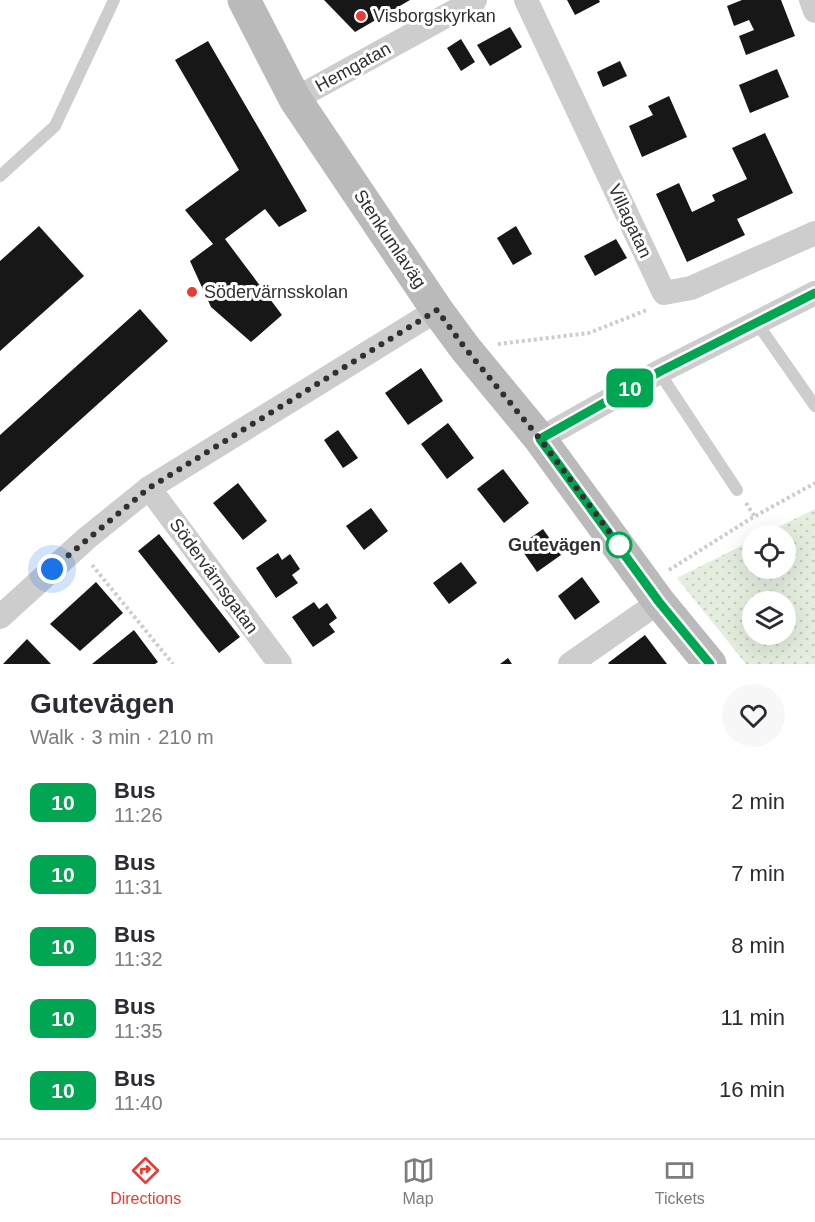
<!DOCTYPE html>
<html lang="en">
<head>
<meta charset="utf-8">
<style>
  :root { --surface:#fff; --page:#f7f7f7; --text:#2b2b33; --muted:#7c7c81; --line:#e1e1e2; --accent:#e53d34 }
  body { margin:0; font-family:Arial,sans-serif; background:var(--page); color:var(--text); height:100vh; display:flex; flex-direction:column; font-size:22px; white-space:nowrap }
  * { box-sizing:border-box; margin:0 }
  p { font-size:20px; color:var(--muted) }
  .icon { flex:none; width:33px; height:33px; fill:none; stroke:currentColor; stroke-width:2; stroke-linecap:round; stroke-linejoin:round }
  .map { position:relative; height:664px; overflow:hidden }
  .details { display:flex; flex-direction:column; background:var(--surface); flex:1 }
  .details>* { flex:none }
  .badge { padding:0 12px; border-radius:9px; font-size:21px; line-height:39px }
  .buttons { position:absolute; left:742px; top:525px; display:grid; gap:12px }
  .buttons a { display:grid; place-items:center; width:54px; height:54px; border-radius:50%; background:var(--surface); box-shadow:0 6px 24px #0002; font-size:30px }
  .you { position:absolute; width:30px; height:30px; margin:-15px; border:4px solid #fff; border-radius:50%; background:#1a73e8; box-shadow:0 0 0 9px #1a73e833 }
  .map>.badge { position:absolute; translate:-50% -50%; box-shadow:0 0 0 3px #fff }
  .round { display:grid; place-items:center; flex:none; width:63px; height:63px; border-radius:32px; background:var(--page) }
  .headline { display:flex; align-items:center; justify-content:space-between; height:102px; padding:0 30px }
  h1 { font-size:28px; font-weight:800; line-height:45px }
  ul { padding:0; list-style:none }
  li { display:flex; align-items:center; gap:18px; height:72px; padding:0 30px }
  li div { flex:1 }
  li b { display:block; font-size:22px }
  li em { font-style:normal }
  li .badge { min-width:66px; font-weight:700; text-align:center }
  .dock { display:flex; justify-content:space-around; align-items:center; height:84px; border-top:2px solid var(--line); background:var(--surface); font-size:16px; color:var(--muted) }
  .dock a { display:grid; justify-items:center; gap:3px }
  .dock .current { color:var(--accent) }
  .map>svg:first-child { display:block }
  .park { fill:url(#park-dots); fill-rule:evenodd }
  .building { fill:#171717 }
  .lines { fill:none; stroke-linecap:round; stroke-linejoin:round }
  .path { stroke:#cdcdcd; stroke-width:4; stroke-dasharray:3 3; stroke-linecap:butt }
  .lane { stroke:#cdcdcd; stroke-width:12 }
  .street { stroke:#cdcdcd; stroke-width:24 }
  .secondary { stroke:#bababa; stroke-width:33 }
  .line-casing { stroke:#fff; stroke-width:14 }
  .line { stroke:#00a651; stroke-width:9 }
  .walk { stroke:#303030; stroke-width:6; stroke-dasharray:0 10.8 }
  .poi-dot { fill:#e53d34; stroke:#fff; stroke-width:2 }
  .stop-dot { fill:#fff; stroke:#00a651; stroke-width:3 }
  .labels { text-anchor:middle; stroke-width:6; stroke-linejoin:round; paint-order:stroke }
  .poi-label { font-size:18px; fill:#303030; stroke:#fff; text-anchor:start }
  .street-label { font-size:18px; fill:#303030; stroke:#fff }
  .stop-label { font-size:18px; font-weight:bold; fill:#303030; stroke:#fff; text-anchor:end }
</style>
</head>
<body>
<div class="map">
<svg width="815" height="664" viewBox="0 0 815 664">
  <defs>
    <pattern id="park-dots" width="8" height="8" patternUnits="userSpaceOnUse" patternTransform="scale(1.5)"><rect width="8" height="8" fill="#e4edde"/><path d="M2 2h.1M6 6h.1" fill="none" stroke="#c4ccbf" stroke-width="1.8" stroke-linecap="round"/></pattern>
  </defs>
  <rect width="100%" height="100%" fill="#fff"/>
  <path class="park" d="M815,509V664H746L677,578L753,540V568H786V536L762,535ZM753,602H786V634H753Z"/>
  <g class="building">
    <path d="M324,0H410L355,32Z"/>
    <path d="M567,0H599L600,2L575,15Z"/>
    <path d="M742,0H781L795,36L746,55L739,36L754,30L749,20L734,26L727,6Z"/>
    <path d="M510,27L522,47L490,66L477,45Z"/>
    <path d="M461,39L475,62L461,71L447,48Z"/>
    <path d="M208,41L307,211L279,227L265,209L225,239L282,315L251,342L211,307L190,261L213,244L185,210L239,170L175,60Z"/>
    <path d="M620,61L627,76L603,87L597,72Z"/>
    <path d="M777,69L789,97L750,113L739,85Z"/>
    <path d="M669,96L687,137L642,157L629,126L653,115L648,106Z"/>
    <path d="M765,133L793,193L737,219L745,235L687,262L656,194L679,183L692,212L715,201L712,195L747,179L732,148Z"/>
    <path d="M39,226L84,276L0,351V261Z"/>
    <path d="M516,226L532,254L513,265L497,238Z"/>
    <path d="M616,239L627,258L595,276L584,256Z"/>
    <path d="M140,309L168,341L0,492V435Z"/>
    <path d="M421,368L443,401L408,425L385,393Z"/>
    <path d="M448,423L474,458L447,479L421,444Z"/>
    <path d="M338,430L358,458L343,468L324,440Z"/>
    <path d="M503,469L529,503L504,523L477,489Z"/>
    <path d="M238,483L267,521L243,540L213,503Z"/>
    <path d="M371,508L388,531L364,550L346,526Z"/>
    <path d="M543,529L561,555L537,572L519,546Z"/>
    <path d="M159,534L240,637L219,653L138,551Z"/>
    <path d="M278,553L282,560L290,554L300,569L292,575L298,583L276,598L256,568Z"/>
    <path d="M461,562L477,583L449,604L433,583Z"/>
    <path d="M582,577L600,602L575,620L558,596Z"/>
    <path d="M96,582L123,613L80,651L50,624Z"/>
    <path d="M314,602L319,609L327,603L337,618L329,624L335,632L313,647L292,617Z"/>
    <path d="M134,630L158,662L155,664H92Z"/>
    <path d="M645,635L667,664H609L608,663Z"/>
    <path d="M27,639L51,664H3Z"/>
    <path d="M508,658L512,664H500Z"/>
  </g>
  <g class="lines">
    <g class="path">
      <path d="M498,344L589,333L647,310"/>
      <path d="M746,503L755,517"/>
      <path d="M92,565L173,664"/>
      <path d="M669,570L750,519L815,483"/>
    </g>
    <g class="lane">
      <path d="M0,176L55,126L114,0"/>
      <path d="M757,323L815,406"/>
      <path d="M659,372L737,490"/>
    </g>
    <g class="street">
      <path d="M526,0L664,293L691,288L815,233"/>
      <path d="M811,0L815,11"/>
      <path d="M295,99L475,0"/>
      <path d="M540,439L659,372L815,293"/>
      <path d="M149,488L280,664"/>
      <path d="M0,617L87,538L149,488L437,310"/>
      <path d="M570,664L659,602"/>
    </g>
    <path class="secondary" d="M244,0L295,99L437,310L465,348L540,439L659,602L710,664"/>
  </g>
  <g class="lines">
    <g class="line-casing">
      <path id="line" d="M710,664L659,602L540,439L659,372L815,293"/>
    </g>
    <use href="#line" class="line"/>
    <path class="walk" d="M52,569L149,488L437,310L465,348L540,439L619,545"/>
  </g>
  <g class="poi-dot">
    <circle cx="361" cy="16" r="6"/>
    <circle cx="192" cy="292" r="6"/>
  </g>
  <circle class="stop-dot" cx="619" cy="545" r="12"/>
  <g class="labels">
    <g class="poi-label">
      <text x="373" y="22">Visborgskyrkan</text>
      <text x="204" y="298">Södervärnsskolan</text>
    </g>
    <g class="street-label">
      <text transform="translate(353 67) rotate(-29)" y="6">Hemgatan</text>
      <text transform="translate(630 221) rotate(65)" y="6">Villagatan</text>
      <text transform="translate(390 239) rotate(56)" y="6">Stenkumlaväg</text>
      <text transform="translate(214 576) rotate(54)" y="6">Södervärnsgatan</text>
    </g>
    <g class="stop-label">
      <text x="601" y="551">Gutevägen</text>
    </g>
  </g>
</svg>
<div class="buttons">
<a><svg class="icon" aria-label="locate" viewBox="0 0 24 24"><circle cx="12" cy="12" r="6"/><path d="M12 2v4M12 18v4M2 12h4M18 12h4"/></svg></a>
<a><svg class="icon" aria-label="layers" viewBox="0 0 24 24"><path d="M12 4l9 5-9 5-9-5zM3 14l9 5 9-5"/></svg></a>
</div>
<div class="you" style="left:52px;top:569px"></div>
<b class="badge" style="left:630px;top:388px;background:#00a651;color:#fff">10</b>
</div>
<section class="details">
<div class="headline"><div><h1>Gutevägen</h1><p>Walk · 3 min · 210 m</p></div><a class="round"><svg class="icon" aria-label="heart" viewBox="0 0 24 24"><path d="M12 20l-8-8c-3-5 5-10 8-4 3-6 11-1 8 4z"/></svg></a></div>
<ul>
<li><span class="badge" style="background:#00a651;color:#fff">10</span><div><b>Bus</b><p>11:26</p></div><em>2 min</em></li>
<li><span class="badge" style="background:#00a651;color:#fff">10</span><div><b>Bus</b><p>11:31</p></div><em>7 min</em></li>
<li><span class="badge" style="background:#00a651;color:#fff">10</span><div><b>Bus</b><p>11:32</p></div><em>8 min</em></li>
<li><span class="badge" style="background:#00a651;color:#fff">10</span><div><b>Bus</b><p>11:35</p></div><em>11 min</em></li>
<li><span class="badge" style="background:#00a651;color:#fff">10</span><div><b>Bus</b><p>11:40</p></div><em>16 min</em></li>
</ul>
</section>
<nav class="dock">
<a class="current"><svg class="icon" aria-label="directions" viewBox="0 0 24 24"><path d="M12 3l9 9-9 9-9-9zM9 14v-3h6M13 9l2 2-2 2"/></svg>Directions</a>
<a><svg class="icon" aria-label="map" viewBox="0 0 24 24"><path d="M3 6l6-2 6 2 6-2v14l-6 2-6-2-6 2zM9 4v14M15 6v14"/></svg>Map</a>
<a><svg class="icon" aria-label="tickets" viewBox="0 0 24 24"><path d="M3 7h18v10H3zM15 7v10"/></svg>Tickets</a>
</nav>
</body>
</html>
